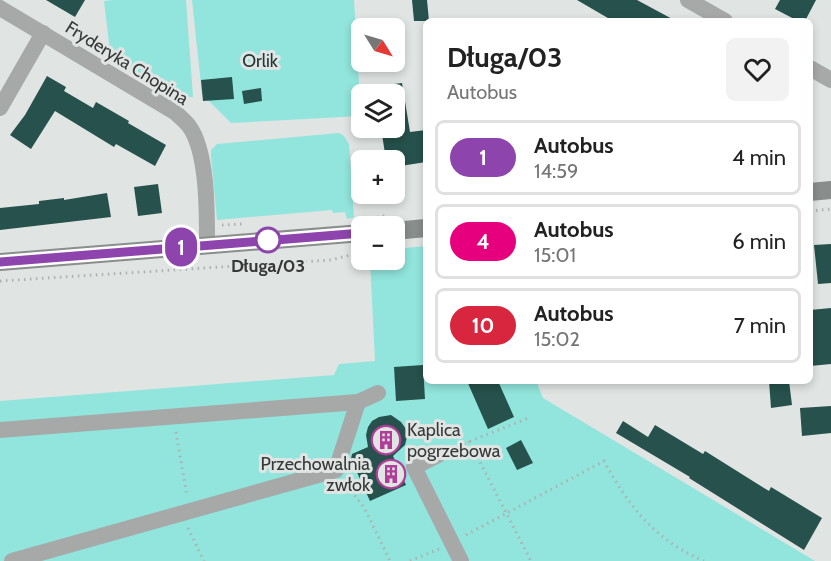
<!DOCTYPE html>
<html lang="pl">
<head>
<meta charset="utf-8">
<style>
  :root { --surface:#fff; --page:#f2f2f2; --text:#222; --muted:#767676; --line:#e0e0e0 }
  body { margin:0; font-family:Cabin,sans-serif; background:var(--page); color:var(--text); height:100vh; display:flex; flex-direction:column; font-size:22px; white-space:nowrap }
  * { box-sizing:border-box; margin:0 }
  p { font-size:20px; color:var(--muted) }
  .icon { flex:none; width:33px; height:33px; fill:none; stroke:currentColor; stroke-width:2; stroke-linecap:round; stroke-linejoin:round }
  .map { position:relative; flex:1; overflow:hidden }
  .panel { position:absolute; left:423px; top:18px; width:390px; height:366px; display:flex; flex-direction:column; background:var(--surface); border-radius:9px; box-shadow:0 3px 9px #0003 }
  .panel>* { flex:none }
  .badge { padding:0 12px; border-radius:20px; font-size:21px; line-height:39px }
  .needle { width:39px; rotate:127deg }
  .fabs { position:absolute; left:351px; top:18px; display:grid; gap:12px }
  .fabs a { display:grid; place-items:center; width:54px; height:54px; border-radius:9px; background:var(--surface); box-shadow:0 3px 9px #0003; font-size:30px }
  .map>.badge { position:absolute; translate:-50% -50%; box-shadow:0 0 0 3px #fff }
  .round { display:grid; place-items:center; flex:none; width:63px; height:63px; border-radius:9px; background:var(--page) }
  .overview { display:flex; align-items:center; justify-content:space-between; height:102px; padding:0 24px }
  h1 { font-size:28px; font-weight:700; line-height:45px }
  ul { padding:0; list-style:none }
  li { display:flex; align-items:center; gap:18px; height:75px; margin:0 12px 9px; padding:0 12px; border:3px solid var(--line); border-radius:9px }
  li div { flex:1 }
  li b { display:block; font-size:22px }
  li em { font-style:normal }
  li .badge { min-width:66px; font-weight:700; text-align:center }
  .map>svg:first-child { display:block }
  .green { fill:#91e5dc }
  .building { fill:#26514c }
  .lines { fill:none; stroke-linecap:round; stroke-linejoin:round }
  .path { stroke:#adb1b0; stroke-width:3; stroke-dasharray:1.5 4.5; stroke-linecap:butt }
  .street { stroke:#a7a9a9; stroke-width:16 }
  .secondary { stroke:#898d8c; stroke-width:18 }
  .line-casing { stroke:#fff; stroke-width:14 }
  .line { stroke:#8e44ad; stroke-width:9 }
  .stop-dot { fill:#fff; stroke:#8e44ad; stroke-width:3 }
  .labels { text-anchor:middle; stroke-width:6; stroke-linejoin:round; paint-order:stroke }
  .park-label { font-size:18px; fill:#213936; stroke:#e0e5e4 }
  .street-label { font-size:18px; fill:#373938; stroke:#e0e5e4 }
  .stop-label { font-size:18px; font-weight:bold; fill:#373938; stroke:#e0e5e4 }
  .poi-label { font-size:18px; fill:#373938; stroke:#e0e5e4; text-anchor:start }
</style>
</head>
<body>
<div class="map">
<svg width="831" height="561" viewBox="0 0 831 561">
  <rect width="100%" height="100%" fill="#e0e5e4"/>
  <g class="green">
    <path d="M113,0H186L193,97L172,98L111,60L104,1Z"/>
    <path d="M192,0H354L361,116L231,123L202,94Z"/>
    <path d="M339,133L344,136L349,144L354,217L347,219L345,212L333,213L332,210L217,220L211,156V150L217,144Z"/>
    <path d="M426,246V381H536L543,398L815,561H0V401L334,375L339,364L375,361L370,260H394L395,249Z"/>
  </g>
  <g class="building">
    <path d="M46,0H85L75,17Z"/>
    <path d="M412,0H427L429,21H414Z"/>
    <path d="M577,0H637L676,21H613Z"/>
    <path d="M780,0H816L805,21H798L775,9Z"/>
    <path d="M47,76L66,87L64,91L93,108L96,102L129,121L128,123L166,145L155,166L116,144L114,147L55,111L31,149L10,135L25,115Z"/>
    <path d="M232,77L234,99L203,101L201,80Z"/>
    <path d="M402,83L410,132L426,130V162L394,167V160H386L381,128H394V84Z"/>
    <path d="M261,88L262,101L244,104L242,91Z"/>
    <path d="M158,184L162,213L138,216L134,187Z"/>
    <path d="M107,193L111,217L0,230V208L39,204V201L64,198V200Z"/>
    <path d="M831,244V283L818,284L814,245Z"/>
    <path d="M831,308V364L810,366V310Z"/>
    <path d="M423,365L425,399L396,401L394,367Z"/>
    <path d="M467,381H498L514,417L488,429Z"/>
    <path d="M769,381H789L792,405L771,408Z"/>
    <path d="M831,406V433L802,436L800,408Z"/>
    <path d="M391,415L401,422L406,429L407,437L405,445L393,456L406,485L370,501L351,459L352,454L368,447L366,435L368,427L372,421L379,417Z"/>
    <path d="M623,421L648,437L655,425L703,454L705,451L769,491L771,487L822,518L804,550L689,478L690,477L616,433Z"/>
    <path d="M521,440L533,463L517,470L506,448Z"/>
  </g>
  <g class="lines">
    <g class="path">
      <path d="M810,211L831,209"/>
      <path d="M371,218L385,216"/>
      <path d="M222,225L242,224"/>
      <path d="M0,281L331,260L362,252"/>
      <path d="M176,432L187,496"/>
      <path d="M469,441L531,561"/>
      <path d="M453,448L531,417"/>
      <path d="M344,481L365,509L390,561"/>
      <path d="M188,528L204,561"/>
      <path d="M466,535L604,461C629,507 655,540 704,561"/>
      <path d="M410,561L439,549"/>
    </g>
    <g class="street">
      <path d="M688,0L725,21"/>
      <path d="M0,8L176,113C180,117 186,122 189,126C208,152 207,214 207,245"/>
      <path d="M810,68L831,80"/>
      <path d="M0,108L43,33"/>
      <path d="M0,430L358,402L378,393"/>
      <path d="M438,455L414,467L461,561"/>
      <path d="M12,561L336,470L358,402"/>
    </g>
    <g class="secondary">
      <path d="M810,192L831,190"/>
      <path d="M394,231L426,228"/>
      <path d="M0,262L362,233"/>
    </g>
  </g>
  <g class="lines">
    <g class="line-casing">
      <path id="line" d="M0,262L362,233"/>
    </g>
    <use href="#line" class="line"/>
  </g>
  <defs>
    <g id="building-ring" transform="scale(1.5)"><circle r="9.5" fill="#e0e5e4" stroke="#b03e99" stroke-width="1.5"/><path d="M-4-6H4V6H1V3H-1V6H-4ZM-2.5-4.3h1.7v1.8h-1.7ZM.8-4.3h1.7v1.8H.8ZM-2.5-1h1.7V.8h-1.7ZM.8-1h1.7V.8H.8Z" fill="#b03e99"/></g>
  </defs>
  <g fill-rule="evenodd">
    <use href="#building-ring" x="386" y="440"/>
    <use href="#building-ring" x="391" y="474"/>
  </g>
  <circle class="stop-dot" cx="268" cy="240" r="12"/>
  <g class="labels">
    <g class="park-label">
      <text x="260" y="67">Orlik</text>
    </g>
    <g class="street-label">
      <text transform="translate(127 63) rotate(32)" y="6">Fryderyka Chopina</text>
    </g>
    <g class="stop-label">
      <text x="268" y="272">Długa/03</text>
    </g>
    <g class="poi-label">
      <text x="407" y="436">Kaplica<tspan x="407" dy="21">pogrzebowa</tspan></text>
      <text x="370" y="470" text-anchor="end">Przechowalnia<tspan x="370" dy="21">zwłok</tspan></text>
    </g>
  </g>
</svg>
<div class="fabs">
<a><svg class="needle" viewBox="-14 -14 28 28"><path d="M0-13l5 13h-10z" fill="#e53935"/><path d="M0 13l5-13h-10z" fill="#767676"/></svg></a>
<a><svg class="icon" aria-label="layers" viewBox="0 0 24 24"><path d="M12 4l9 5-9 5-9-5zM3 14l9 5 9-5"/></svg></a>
<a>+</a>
<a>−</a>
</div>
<b class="badge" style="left:181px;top:247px;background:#8e44ad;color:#fff">1</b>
<section class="panel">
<div class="overview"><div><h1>Długa/03</h1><p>Autobus</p></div><a class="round"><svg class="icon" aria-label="heart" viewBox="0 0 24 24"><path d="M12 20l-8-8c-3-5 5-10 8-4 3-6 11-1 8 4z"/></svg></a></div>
<ul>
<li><span class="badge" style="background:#8e44ad;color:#fff">1</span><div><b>Autobus</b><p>14:59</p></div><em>4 min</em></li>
<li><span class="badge" style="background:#e6007e;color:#fff">4</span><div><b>Autobus</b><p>15:01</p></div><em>6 min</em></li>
<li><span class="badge" style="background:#d7263d;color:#fff">10</span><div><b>Autobus</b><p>15:02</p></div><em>7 min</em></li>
</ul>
</section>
</div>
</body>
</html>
